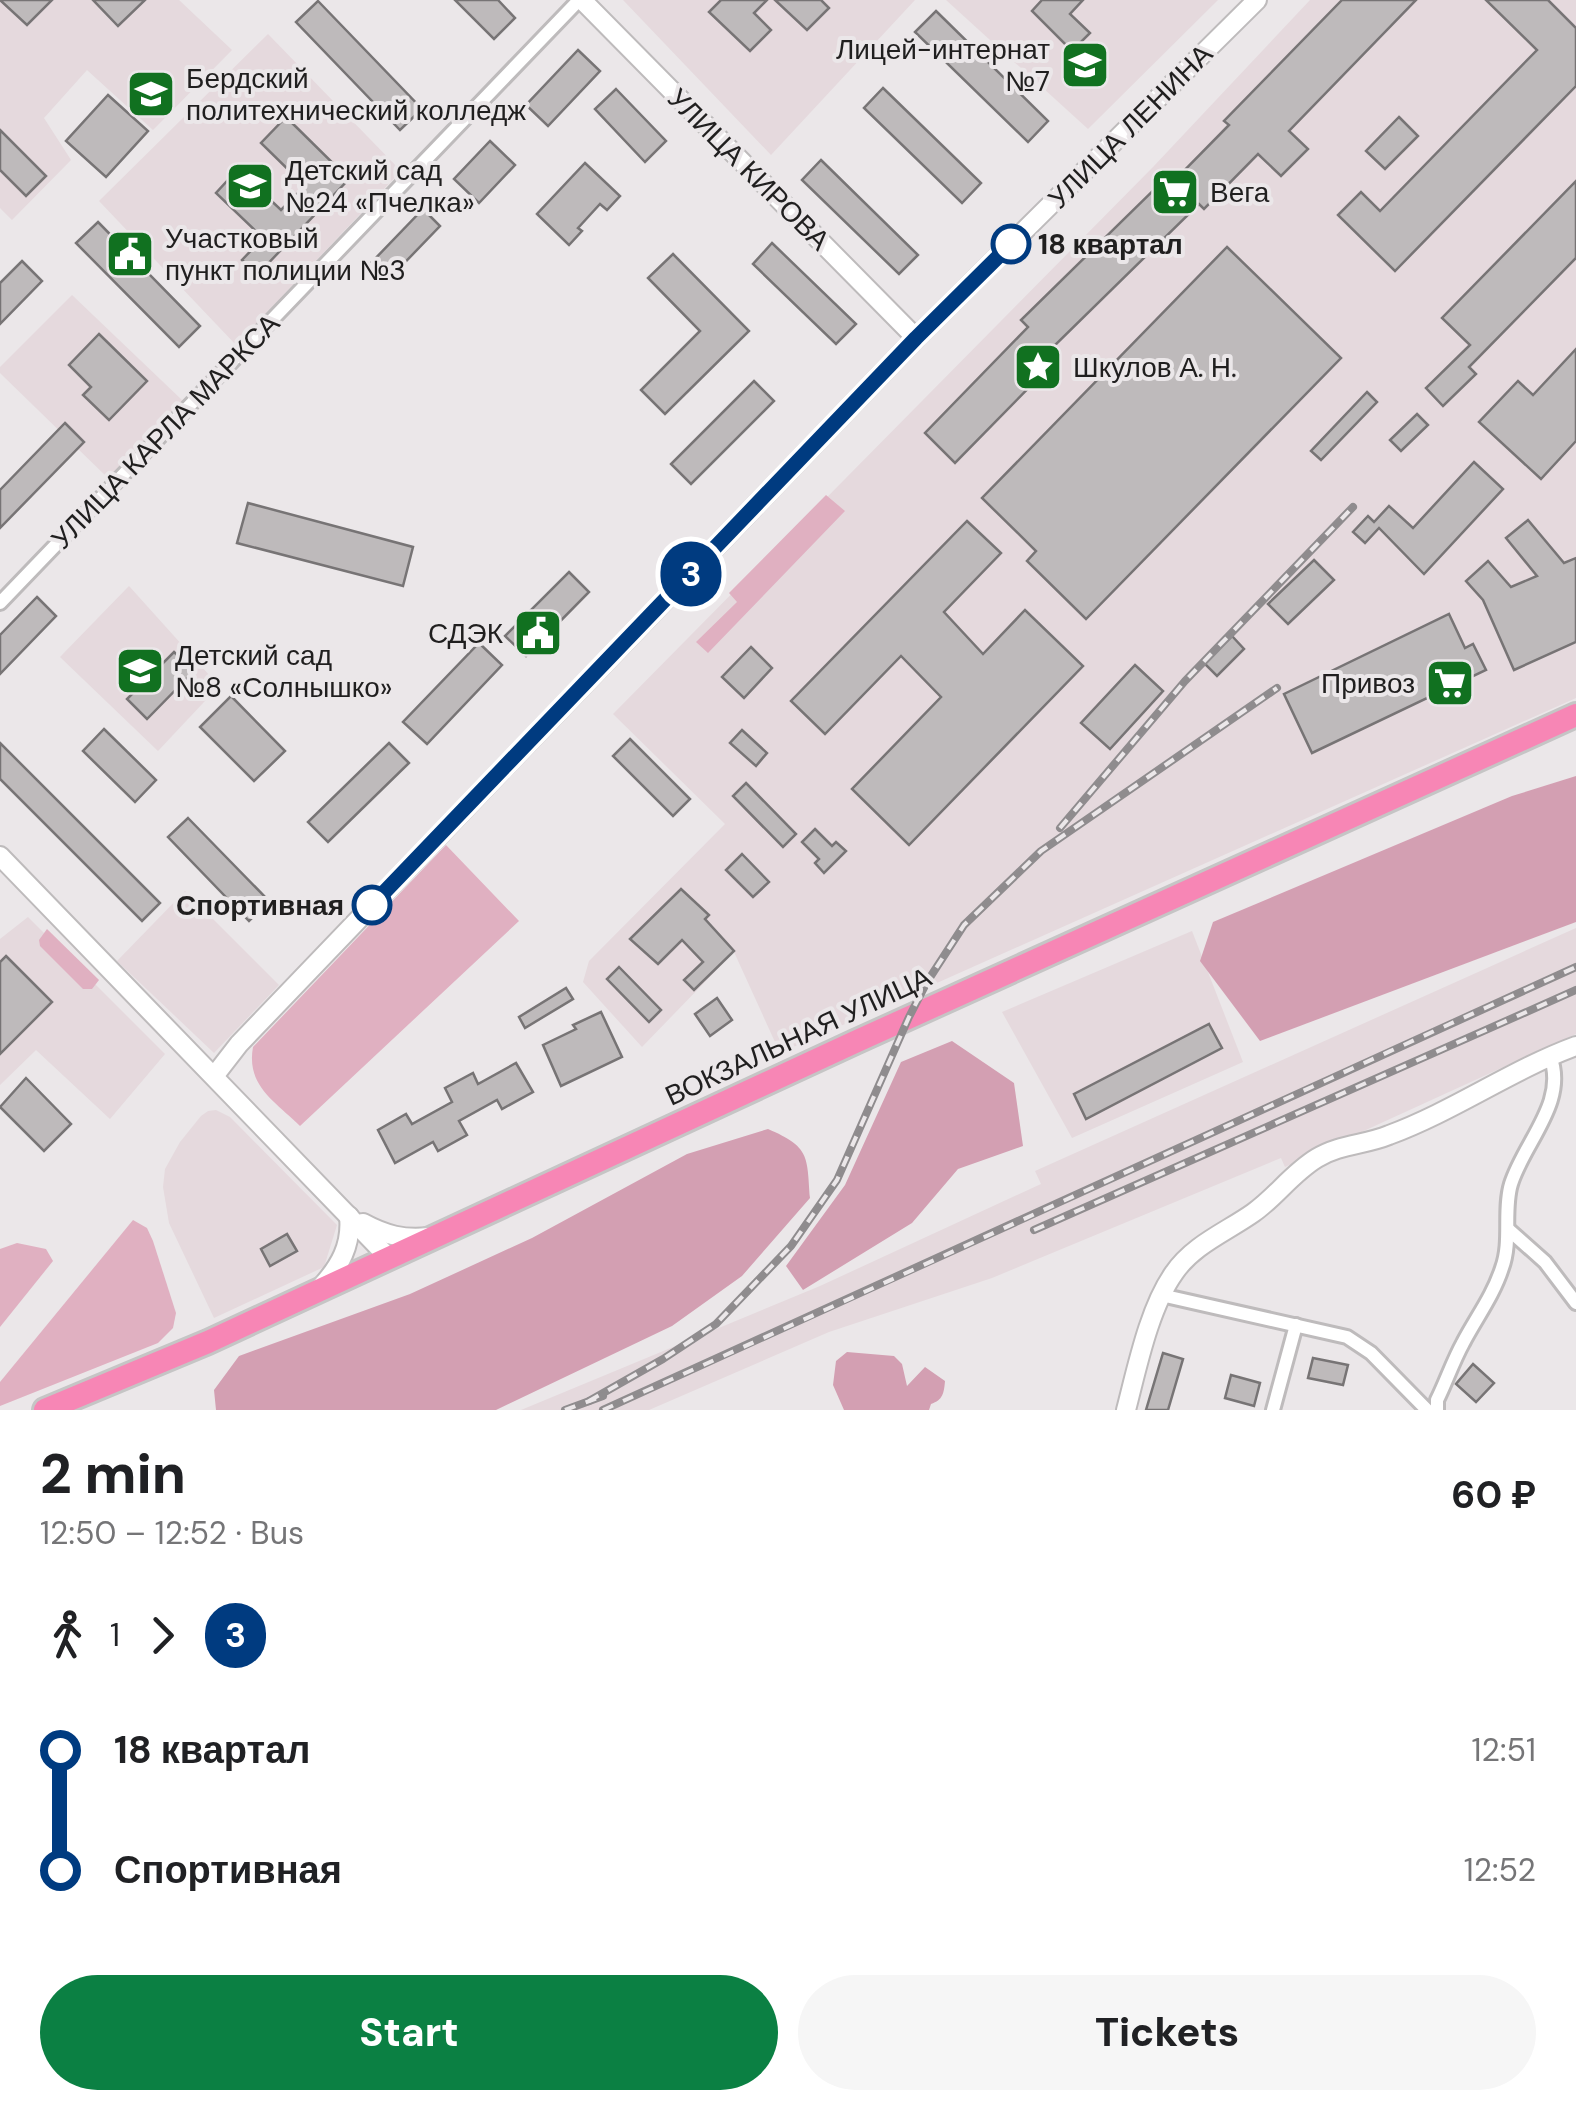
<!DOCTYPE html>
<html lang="en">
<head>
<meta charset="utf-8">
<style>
  :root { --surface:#fff; --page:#f6f6f6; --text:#202124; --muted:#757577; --accent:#0b8043 }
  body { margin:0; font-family:"DM Sans",sans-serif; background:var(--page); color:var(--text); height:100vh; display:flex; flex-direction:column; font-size:38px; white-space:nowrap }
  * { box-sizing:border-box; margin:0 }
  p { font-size:32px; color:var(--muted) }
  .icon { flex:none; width:55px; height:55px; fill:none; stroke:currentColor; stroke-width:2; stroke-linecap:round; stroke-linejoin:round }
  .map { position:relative; height:1410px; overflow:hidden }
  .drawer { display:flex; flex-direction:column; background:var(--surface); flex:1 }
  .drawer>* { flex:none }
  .badge { padding:0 20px; border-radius:32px; font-size:35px; line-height:65px }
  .map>.badge { position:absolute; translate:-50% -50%; box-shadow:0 0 0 5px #fff }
  .legs { display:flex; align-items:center; gap:15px; height:110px; padding:0 40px; font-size:32px }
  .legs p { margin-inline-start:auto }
  .headline { display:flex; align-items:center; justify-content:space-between; height:170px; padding:0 40px }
  h1 { font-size:55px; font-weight:800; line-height:75px }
  .cta { display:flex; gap:20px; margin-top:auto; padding:20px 40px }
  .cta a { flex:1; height:115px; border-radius:60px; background:var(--accent); color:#fff; font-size:40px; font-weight:800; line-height:115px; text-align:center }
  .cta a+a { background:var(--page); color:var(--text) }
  ul { padding:0 40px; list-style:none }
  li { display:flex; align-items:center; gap:35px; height:120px; font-size:38px }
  li i { display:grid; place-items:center; width:15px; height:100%; margin:0 12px; background:currentColor }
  li i::after { content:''; width:25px; height:25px; margin:-12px; border:8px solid; border-radius:50%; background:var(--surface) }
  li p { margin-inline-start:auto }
  li:first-child i { background:linear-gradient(#0000 50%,currentColor 0) }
  li:last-child i { background:linear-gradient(currentColor 50%,#0000 0) }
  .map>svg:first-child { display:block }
  .built { fill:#e5d9dd }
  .green { fill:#e0b0c1 }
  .forest { fill:#d39fb2 }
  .building { fill:#bebabb; stroke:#777475; stroke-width:2.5 }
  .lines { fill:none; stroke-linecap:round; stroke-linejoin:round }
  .street-casing { stroke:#bebbbc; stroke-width:18 }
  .secondary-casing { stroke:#bebbbc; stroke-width:22 }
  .highway-casing { stroke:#c5c5c5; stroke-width:28 }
  .street { stroke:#fff; stroke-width:12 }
  .secondary { stroke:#fff; stroke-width:18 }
  .highway { stroke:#f786b5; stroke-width:22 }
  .rail-casing { stroke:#8f8c8e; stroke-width:8 }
  .rail { stroke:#ebe7e9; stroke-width:4; stroke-dasharray:11; stroke-linecap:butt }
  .line-1-casing { stroke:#fff; stroke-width:22 }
  .line-1 { stroke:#003b80; stroke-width:15 }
  .stop-1-dot { fill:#fff; stroke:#003b80; stroke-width:5 }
  .labels { text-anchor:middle; stroke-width:8; stroke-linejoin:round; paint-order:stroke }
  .poi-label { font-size:28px; fill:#201f1f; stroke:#ebe7e9; text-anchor:start }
  .street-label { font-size:28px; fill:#201f1f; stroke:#ebe7e9 }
  .stop-label { font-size:28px; font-weight:bold; fill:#201f1f; stroke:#ebe7e9; text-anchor:start }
</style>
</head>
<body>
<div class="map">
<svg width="1576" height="1410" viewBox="0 0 1576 1410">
  <rect width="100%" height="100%" fill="#ebe7e9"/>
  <g class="built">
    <path d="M0,0H179L232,50L153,130L87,70L44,118L71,160L12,220L0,208Z"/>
    <path d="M623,0H915L771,155Z"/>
    <path d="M946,0H1218L1088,129Z"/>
    <path d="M1310,0H1576V698L780,1053L734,952L642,1047L583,982L589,961L725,824L613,714L1153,167Z"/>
    <path d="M268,34L401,171L236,345L99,201Z"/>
    <path d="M72,295L183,401L109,479L0,373V367Z"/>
    <path d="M129,586L219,686L158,751L60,657Z"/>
    <path d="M185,891L279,985L214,1053L117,961Z"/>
    <path d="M28,917L165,1054L110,1119L36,1050L0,1085V939Z"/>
    <path d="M1576,928V1034L1285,1167L1281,1158L992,1278L829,1332L649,1410H521L820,1286L1041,1184L1035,1171Z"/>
    <path d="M1192,931L1243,1062L1072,1138L1002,1012Z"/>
    <path d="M216,1110L230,1117L337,1225L324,1267L214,1318L169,1223L163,1187L165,1169L180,1142L201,1116L208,1111Z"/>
  </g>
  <g class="green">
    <path d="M826,495L845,511L708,653L696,642L737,602L729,593Z"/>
    <path d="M446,845L519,921L300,1126C275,1101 246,1086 253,1047Z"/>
    <path d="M47,929L99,980L92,989H83L40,946L39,940Z"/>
    <path d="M133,1220L147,1228L153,1241L176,1313L173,1328L158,1343L0,1406V1382Z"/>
    <path d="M17,1243L46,1249L53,1261L0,1327V1249Z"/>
  </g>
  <g class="forest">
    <path d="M1576,776V922L1260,1041L1200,961L1213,922L1512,796Z"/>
    <path d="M952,1041L1014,1083L1023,1146L958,1169L912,1223L803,1290L786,1266L845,1185L901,1062Z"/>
    <path d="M768,1129C810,1147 807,1156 810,1198L742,1276L672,1326L496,1410H216L214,1390L239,1356L410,1294L532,1238L687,1154Z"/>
    <path d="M847,1352L894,1356L902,1364L907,1386L925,1367L945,1381C944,1393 943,1400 931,1404L929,1410H844L833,1385L836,1361Z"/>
  </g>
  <g class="building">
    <path d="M0,0H52L27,25Z"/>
    <path d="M93,0H145L118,26Z"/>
    <path d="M455,0H498L515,18L494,39Z"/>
    <path d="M721,0H767L754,13L771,30L750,51L709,12Z"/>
    <path d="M775,0H821L829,8L807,30Z"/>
    <path d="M1042,0H1083L1070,14L1090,33L1072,51L1032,11Z"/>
    <path d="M1342,0H1416L1289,131L1308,149L1281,176L1258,154L1204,209L1199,204L1051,349L1059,357L955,463L925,433L1028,327L1021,320L1171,173L1176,179L1229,125L1224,121Z"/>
    <path d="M1486,0H1548L1576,28V86L1395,271L1338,215L1361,192L1380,211L1537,50Z"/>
    <path d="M318,1L422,109L400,130L296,22Z"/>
    <path d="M936,11L1048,121L1028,142L915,32Z"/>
    <path d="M578,50L600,71L548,126L526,105Z"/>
    <path d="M883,88L981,183L962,203L864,108Z"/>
    <path d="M616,89L666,141L645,162L595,109Z"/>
    <path d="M108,95L148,131L106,177L66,141Z"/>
    <path d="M286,117L349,179L257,275L242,260L263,238L216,193L238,169L281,210L305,186L261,143Z"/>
    <path d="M1399,117L1418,136L1385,169L1366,151Z"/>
    <path d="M0,130L46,176L26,196L0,170Z"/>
    <path d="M490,141L515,165L479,203L454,179Z"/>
    <path d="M821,160L918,255L899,274L802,180Z"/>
    <path d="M585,163L620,196L607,210L600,204L578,228L582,231L569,245L537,214Z"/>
    <path d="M1576,181V258L1469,367L1476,374L1443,406L1426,388L1470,345L1442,318Z"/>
    <path d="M423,209L440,226L387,281L370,264Z"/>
    <path d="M98,222L200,326L179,347L76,243Z"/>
    <path d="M772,243L856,324L836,344L753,264Z"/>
    <path d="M1227,247L1341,358L1086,619L1027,561L1036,551L982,498Z"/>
    <path d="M673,254L749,331L665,414L641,390L700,331L648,278Z"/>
    <path d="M22,261L42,281L0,324V283Z"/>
    <path d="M99,334L147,381L109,420L83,395L91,387L69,365Z"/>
    <path d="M1576,349V441L1541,479L1479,422L1518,381L1533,395Z"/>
    <path d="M754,381L774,401L691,484L671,464Z"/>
    <path d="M1367,392L1377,402L1321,460L1311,451Z"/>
    <path d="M1417,414L1428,425L1401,451L1390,440Z"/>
    <path d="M65,423L84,442L0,528V490Z"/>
    <path d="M1474,462L1503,489L1424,574L1379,528L1365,543L1353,532L1368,516L1374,522L1389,506L1413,528Z"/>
    <path d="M248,503L413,547L403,586L237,543Z"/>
    <path d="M1528,520L1564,563L1576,558V642L1514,670L1483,600L1466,581L1488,561L1511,587L1537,576L1506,538Z"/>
    <path d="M967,521L1001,553L944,612L983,654L1025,610L1083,666L909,845L852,789L941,697L901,656L825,734L791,701Z"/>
    <path d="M1314,560L1334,580L1288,624L1268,604Z"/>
    <path d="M569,572L589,592L526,656L505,636Z"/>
    <path d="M37,597L56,616L0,674V635Z"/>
    <path d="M1449,614L1465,648L1473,644L1486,670L1312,753L1284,694Z"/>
    <path d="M1232,636L1244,649L1217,676L1204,663Z"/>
    <path d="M479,643L502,665L427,744L403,722Z"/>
    <path d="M751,647L772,668L744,698L722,677Z"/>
    <path d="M174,652L194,671L147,719L127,699Z"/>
    <path d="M1135,665L1163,691L1110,749L1081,723Z"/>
    <path d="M231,696L285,751L254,781L200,727Z"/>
    <path d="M104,729L156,780L135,802L83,751Z"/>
    <path d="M742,730L767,753L756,766L730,743Z"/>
    <path d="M630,739L690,799L673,816L613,756Z"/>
    <path d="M0,743L160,903L142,921L0,779Z"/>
    <path d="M389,743L409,763L328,842L308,822Z"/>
    <path d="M746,783L796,834L783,847L733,796Z"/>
    <path d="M188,818L269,901L249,921L168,837Z"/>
    <path d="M815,829L832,846L836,842L846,851L824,873L815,863L819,859L802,842Z"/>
    <path d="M742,854L769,882L753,897L726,870Z"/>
    <path d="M681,889L709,915L705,919L734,951L694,990L684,980L703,962L682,940L658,964L630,939Z"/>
    <path d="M6,956L52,1002L0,1054V962Z"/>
    <path d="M619,967L661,1010L649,1022L607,979Z"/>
    <path d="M566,988L573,999L525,1028L519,1017Z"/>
    <path d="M717,998L732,1020L710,1036L695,1014Z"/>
    <path d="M601,1012L622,1057L561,1086L543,1045L576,1029L573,1025Z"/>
    <path d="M1209,1024L1222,1048L1086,1119L1074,1094Z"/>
    <path d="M516,1063L533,1092L502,1109L497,1100L459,1121L467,1135L438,1151L433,1142L395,1163L378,1130L406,1114L412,1124L452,1102L445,1088L473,1073L478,1084Z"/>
    <path d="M26,1078L71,1124L44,1151L0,1107Z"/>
    <path d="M287,1234L297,1251L270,1266L261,1249Z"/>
    <path d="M1163,1353L1183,1359L1168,1410H1146Z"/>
    <path d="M1313,1358L1348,1365L1343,1385L1308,1378Z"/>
    <path d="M1473,1364L1494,1383L1476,1402L1456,1384Z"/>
    <path d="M1231,1375L1260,1383L1254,1406L1225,1398Z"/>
  </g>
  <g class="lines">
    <g class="street-casing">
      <g id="street">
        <path d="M0,603L579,0"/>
        <path d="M1509,1230L1545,1262L1576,1303"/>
        <path d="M1161,1295L1347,1337L1371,1353L1427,1410"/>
        <path d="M1273,1410L1296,1325"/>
        <path d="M1437,1410V1400C1446,1382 1453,1361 1463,1343C1476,1318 1493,1296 1502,1268C1512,1241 1503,1210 1511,1184C1524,1142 1568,1102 1550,1056"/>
      </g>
    </g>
    <g class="secondary-casing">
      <g id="secondary">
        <path d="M582,0L916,338"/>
        <path d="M0,856L389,1258"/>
        <path d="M215,1075L239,1044L916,338L1257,0"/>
        <path d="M363,1223C385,1235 404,1240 429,1237"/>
        <path d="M321,1287C340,1266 352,1245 349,1216"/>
        <path d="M1126,1410C1137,1368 1149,1308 1174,1273C1193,1245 1226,1232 1253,1213C1276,1197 1292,1173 1317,1158C1340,1144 1365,1145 1389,1135C1454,1111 1511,1070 1576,1046"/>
      </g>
    </g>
    <g class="highway-casing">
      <path id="highway" d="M45,1410L208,1342L855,1042L1576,715"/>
    </g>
    <use href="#street" class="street"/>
    <use href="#secondary" class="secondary"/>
    <use href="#highway" class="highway"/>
    <g class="rail-casing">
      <g id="rail">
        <path d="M1060,828L1185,681L1353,507"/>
        <path d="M1034,1230L1576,990"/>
        <path d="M589,1401L663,1359L716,1324L791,1246L837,1180L909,1017L927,982L964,925L1041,851L1277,688"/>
        <path d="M565,1410L603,1396"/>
        <path d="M603,1410C928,1265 1251,1113 1576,967"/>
      </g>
    </g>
    <use href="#rail" class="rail"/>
  </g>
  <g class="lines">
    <g class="line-1-casing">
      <path id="line-1" d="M372,905L916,338L1011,244"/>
    </g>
    <use href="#line-1" class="line-1"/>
  </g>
  <defs>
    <g id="school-square" transform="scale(2.5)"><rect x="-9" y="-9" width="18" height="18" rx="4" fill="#117120" stroke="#ebe7e9"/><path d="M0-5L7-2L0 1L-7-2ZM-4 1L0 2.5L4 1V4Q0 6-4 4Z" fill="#fff"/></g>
    <g id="university-square" transform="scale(2.5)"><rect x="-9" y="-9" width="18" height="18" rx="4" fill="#117120" stroke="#ebe7e9"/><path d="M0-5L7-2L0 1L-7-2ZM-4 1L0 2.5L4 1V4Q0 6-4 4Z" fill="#fff"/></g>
    <g id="supermarket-square" transform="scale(2.5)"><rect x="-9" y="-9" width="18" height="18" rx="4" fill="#117120" stroke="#ebe7e9"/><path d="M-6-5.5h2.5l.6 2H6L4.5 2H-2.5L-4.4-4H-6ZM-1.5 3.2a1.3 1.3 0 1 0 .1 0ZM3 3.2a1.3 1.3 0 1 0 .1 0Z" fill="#fff"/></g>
    <g id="civic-square" transform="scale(2.5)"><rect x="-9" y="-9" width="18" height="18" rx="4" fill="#117120" stroke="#ebe7e9"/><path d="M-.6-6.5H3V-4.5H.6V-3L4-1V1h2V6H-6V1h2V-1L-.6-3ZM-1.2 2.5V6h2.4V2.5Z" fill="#fff"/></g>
    <g id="sight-square" transform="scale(2.5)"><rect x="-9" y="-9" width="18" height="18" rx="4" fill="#117120" stroke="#ebe7e9"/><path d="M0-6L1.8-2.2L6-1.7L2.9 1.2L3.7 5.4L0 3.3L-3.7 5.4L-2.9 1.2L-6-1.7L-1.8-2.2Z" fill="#fff"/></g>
  </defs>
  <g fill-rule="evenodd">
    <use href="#school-square" x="1085" y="65"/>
    <use href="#university-square" x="151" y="94"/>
    <use href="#school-square" x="250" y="186"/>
    <use href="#supermarket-square" x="1175" y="192"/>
    <use href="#civic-square" x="130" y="254"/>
    <use href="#sight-square" x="1038" y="367"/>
    <use href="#civic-square" x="538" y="633"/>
    <use href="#school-square" x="140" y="671"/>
    <use href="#supermarket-square" x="1450" y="683"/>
  </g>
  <g class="stop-1-dot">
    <circle cx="1011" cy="244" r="18"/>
    <circle cx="372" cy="905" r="18"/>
  </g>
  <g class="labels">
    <g class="poi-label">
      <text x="1050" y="59" text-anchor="end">Лицей-интернат<tspan x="1050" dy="32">№7</tspan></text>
      <text x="186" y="88">Бердский<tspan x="186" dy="32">политехнический колледж</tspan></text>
      <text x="285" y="180">Детский сад<tspan x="285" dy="32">№24 «Пчелка»</tspan></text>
      <text x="1210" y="202">Вега</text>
      <text x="165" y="248">Участковый<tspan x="165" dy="32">пункт полиции №3</tspan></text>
      <text x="1073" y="377">Шкулов А. Н.</text>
      <text x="503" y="643" text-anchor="end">СДЭК</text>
      <text x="175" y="665">Детский сад<tspan x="175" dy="32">№8 «Солнышко»</tspan></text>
      <text x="1415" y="693" text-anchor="end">Привоз</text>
    </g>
    <g class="street-label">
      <text transform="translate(1130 126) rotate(-45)" y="10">УЛИЦА ЛЕНИНА</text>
      <text transform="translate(749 169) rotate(45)" y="10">УЛИЦА КИРОВА</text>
      <text transform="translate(165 431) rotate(-46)" y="10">УЛИЦА КАРЛА МАРКСА</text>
      <text transform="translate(798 1036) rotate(-25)" y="10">ВОКЗАЛЬНАЯ УЛИЦА</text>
    </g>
    <g class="stop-label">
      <text x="1038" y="254">18 квартал</text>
      <text x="344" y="915" text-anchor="end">Спортивная</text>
    </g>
  </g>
</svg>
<b class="badge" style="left:691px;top:574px;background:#003b80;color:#fff">3</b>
</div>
<section class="drawer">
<div class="headline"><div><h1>2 min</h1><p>12:50 – 12:52 · Bus</p></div><b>60 ₽</b></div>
<div class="legs"><svg class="icon" aria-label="walk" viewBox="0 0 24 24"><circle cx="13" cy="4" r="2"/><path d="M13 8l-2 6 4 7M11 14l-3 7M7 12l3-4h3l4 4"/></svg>1<svg class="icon" aria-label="forward" viewBox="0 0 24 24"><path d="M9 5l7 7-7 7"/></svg><b class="badge" style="background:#003b80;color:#fff">3</b></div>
<ul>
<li><i style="color:#003b80"></i><b>18 квартал</b><p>12:51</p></li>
<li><i style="color:#003b80"></i><b>Спортивная</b><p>12:52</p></li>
</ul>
<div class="cta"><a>Start</a><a>Tickets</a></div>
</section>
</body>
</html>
